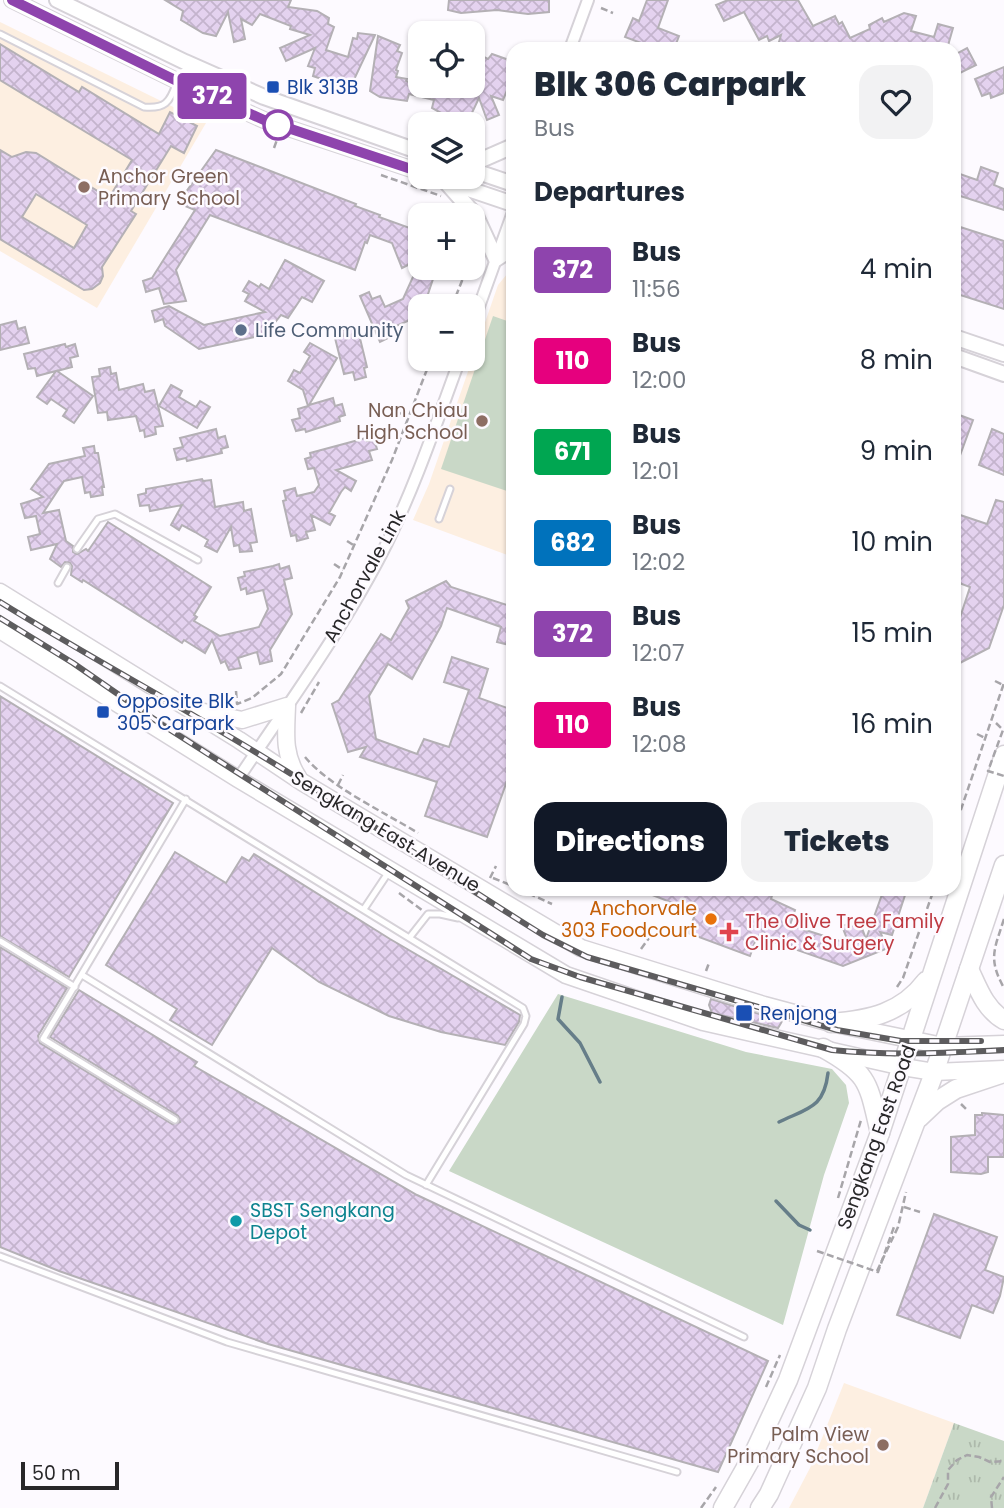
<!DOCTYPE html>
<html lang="en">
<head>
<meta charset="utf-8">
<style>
  :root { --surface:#fff; --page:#f2f2f3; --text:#1f2937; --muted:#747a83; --accent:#111827 }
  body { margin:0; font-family:Poppins,sans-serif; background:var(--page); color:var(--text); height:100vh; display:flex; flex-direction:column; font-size:26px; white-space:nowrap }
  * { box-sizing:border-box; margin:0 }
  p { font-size:23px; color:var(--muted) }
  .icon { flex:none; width:38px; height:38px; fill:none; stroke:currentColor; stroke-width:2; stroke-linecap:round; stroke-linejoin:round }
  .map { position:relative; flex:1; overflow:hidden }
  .details { position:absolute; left:506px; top:42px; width:455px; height:854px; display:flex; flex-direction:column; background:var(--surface); border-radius:21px; box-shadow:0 2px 5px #0004 }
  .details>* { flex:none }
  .badge { padding:0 14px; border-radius:5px; font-size:24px; line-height:46px }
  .controls { position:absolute; left:408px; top:21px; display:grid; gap:14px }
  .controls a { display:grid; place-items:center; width:77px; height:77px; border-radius:14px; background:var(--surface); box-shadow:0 2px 5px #0004; font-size:35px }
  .scale { position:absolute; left:21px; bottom:18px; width:98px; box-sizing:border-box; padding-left:7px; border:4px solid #282729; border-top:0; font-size:19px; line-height:24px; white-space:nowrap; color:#282729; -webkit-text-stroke:5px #fdfaff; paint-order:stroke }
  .map>.badge { position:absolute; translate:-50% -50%; box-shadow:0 0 0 4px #fff }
  h2 { padding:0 28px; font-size:26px; line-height:63px }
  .round { display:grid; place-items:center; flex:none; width:74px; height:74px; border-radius:21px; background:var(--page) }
  .head { display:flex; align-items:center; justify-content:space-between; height:119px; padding:0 28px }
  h1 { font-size:33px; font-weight:800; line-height:52px }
  .action { display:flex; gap:14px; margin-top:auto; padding:14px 28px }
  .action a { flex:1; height:80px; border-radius:21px; background:var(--accent); color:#fff; font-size:28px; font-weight:800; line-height:80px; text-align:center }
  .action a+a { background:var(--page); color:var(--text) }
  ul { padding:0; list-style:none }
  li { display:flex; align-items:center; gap:21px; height:91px; padding:0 28px }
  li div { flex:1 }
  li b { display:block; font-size:26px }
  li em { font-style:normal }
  li .badge { min-width:77px; font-weight:700; text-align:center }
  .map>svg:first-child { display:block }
  .education { fill:#fdefe1 }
  .grass { fill:#c9d8c7 }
  .park { fill:url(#park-tufts) }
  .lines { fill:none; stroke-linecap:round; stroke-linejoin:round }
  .stream { stroke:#667e89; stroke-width:3.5 }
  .building { fill:url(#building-cross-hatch); stroke:#b4b0b5; stroke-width:2; fill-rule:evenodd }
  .service-casing { stroke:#d6d2d8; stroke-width:9 }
  .minor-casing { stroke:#d6d2d8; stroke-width:14 }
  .tertiary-casing { stroke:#d6d2d8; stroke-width:18 }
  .secondary-casing { stroke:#d6d2d8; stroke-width:19 }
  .primary-casing { stroke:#d6d2d8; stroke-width:21 }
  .path { stroke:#a7a5a9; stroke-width:2.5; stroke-dasharray:7 3.5; stroke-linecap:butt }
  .service { stroke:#fff; stroke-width:5 }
  .minor { stroke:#fff; stroke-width:10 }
  .tertiary { stroke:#fff; stroke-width:14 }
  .secondary { stroke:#fff; stroke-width:16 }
  .primary { stroke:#fff; stroke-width:18 }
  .rail-casing { stroke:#5d5c5e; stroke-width:6 }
  .rail { stroke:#fdfaff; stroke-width:3.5; stroke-dasharray:10; stroke-linecap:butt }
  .path-bridge { stroke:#a7a5a9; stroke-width:2.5; stroke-dasharray:7 3.5; stroke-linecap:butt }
  .line-casing { stroke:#fff; stroke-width:16 }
  .line { stroke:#8e44ad; stroke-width:10 }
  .transit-dot { fill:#1a4fb4; stroke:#fdfaff; stroke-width:2.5 }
  .stop-dot { fill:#fff; stroke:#8e44ad; stroke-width:3.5 }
  .education-dot { fill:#8d6e63; stroke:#fdfaff; stroke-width:2.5 }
  .service-dot { fill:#5c6f8a; stroke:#fdfaff; stroke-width:2.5 }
  .food-dot { fill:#e8710a; stroke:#fdfaff; stroke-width:2.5 }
  .health-dot { fill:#e0444e; stroke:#fdfaff; stroke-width:2.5 }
  .culture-dot { fill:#0f9aa8; stroke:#fdfaff; stroke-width:2.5 }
  .labels { text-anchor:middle; stroke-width:5; stroke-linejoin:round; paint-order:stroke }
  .transit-label { font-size:19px; fill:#164399; stroke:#fdfaff; text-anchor:start }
  .education-label { font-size:19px; fill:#785e54; stroke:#fdfaff; text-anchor:end }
  .service-label { font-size:19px; fill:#4e5e75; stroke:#fdfaff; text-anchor:start }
  .street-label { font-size:19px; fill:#282729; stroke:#fdfaff }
  .food-label { font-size:19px; fill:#c56008; stroke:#fdfaff; text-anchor:end }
  .health-label { font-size:19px; fill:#be3a42; stroke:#fdfaff; text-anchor:start }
  .culture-label { font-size:19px; fill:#0d838f; stroke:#fdfaff; text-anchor:start }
</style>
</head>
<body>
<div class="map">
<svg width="1004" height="1508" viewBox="0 0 1004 1508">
  <defs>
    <pattern id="park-tufts" width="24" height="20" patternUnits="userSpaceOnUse" patternTransform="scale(1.75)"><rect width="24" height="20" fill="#c9d8c7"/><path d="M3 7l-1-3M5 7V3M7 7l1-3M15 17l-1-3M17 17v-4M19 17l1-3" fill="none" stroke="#adb9ab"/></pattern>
    <pattern id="building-cross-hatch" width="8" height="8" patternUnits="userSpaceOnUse" patternTransform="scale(1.75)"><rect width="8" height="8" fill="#e4d2ef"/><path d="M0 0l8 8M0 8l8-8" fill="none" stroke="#c4b4cd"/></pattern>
  </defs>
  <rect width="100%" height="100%" fill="#fdfaff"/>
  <g class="education">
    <path d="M0,22L206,123L97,308L0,251Z"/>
    <path d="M513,267V557L413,520L429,484L498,285Z"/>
    <path d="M844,1383L954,1423L923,1508H789L810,1468Z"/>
  </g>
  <g class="grass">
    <path d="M493,316L513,323V493L441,469Z"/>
    <path d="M558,994L746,1052L832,1069L846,1085L849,1103L824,1175L783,1325L449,1171Z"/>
  </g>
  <path class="park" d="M954,1423L1004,1441V1508H923Z"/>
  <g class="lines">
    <g class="stream">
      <path d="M562,997L558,1019L580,1043L600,1082"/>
      <path d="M779,1122C808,1108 824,1108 828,1073"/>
      <path d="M776,1201L799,1225L810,1230"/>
    </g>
  </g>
  <g class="building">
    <path d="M165,0H291L288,7L317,11L329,18L328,24L334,27L326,50L348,57L353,38L357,39L358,33L375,35L351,86L339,85L313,76L315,68L308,66L315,48L286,61L280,48L310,35L290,29L291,26L260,14L252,25L241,19L245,39L234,42L228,12L216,36L203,33L181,20L183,11Z"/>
    <path d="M449,0H549V12L528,14L497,10L461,13L448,10Z"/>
    <path d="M647,0H668L658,28L679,36L674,49H657L625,37L633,18L639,21Z"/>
    <path d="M728,0H798L813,26L835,16L839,24L842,22L850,38L870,29L869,25L882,18L884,22L904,13L916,16L911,31L934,37L938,24L953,28L947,49H777L781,35L769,41L767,36L759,40L744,12L724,21L716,5Z"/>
    <path d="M378,36L400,45L397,51L402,53L396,70L398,71L396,77L407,79L406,81L430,89H436L437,86H453L472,92V65L476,66L482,56L488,59L492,54L506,59L513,65V91L508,88L503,100L491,96L499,115L487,120L479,98L469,119L443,114L432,108L434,100L409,94L407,101L380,97L370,91Z"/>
    <path d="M0,44L79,92L82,87L159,134L170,112L197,126L184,153L171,146L131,211L136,214L102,267L103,276L100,283L92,289L84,290L0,239V150L12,157L26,152L36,153L109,198L132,160L0,80ZM36,194L87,225L74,248L22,217Z"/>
    <path d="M967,48L976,65L954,76V55Z"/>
    <path d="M1004,67V93L991,98L990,93L982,96L975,79Z"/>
    <path d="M216,150L356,204L355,206L380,215L379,217L415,230L420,228V240L416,242L420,259L402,268L392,243L370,235L367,243L365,242L355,270L210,215L176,270L186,301L164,304L159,288L146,292L143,281L152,278L195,210L178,203Z"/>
    <path d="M981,167L998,173L994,185L1004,189V210L954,194V172L977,180Z"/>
    <path d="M954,225L1004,241V309L954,293Z"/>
    <path d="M285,260L324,281L312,302L302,297L288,318L281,315L269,330V334L199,349L165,326L163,319L155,322L152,311L169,306L204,325L265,312L245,301L249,294L243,291L249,281L259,287L261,284L269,289Z"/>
    <path d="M417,268H431L434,276L424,306H414L419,316L387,330L390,337L380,342L360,296L369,292L372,299L380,296L385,307L403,299Z"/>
    <path d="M16,321L18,329L25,327L29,343L0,350V325Z"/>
    <path d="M357,326L367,367L364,368L366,377L355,380L353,372L344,374L335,338L343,336L342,330Z"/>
    <path d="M310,343L337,358L309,405L333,398L335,406L342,404L345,415L339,417L340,421L306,432L305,429L296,431L292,420L300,418L298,409L308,406L303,390L288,381L294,370L300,373L310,356L304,352Z"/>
    <path d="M65,344L66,347L75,344L78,356L70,358L72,367L57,371L93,396L74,423L63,416L67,410L51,399L47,404L37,397L56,371L37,376L35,368L28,369L24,354Z"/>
    <path d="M110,367L111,374L116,373L119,390L143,384L145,392L154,390L163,426L155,427L156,434L145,437L144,430L140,431L136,416L108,420L107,412L98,413L92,377L100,376L99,369Z"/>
    <path d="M171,385L182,391L179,397L196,407L200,401L210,407L197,428L159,406Z"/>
    <path d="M954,413L973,420L955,469H954Z"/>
    <path d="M216,429L218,438L225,436L228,447L221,449L222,453L187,461L186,458L177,460L174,449L183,447L180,438Z"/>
    <path d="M992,429L1004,434V475L979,465Z"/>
    <path d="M366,438L367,441L374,439L377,449L369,451L372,460L336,470L356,481L351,491L345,487L341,492L329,513L335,516L330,525L311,515L315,530L306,532L308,538L297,541L296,535L291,536L283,501L286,500L284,491L295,488L297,496L314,492L319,485L314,468L308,469L305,459L311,457L310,453Z"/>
    <path d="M94,446L95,453H98L104,487H102L103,495L91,497L90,492L85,493L82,477L64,481L43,513L59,510L66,541L73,546V552L77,554L86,549L88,551L108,522L211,587L194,615L197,617L194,621L220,636L259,627L268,609L263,590L247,594L246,588L241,590L238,578L245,576L244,572L273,566L279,564L280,569L289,566L292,578L284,580L292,614L270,650L272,661L260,664L257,652L238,658L241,668L229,670L225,661L221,663L212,640L205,653L184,640L182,643L83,580L82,582L71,575L72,566L70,563L65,562L61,567L50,559L57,544L31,550L28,537L40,534L36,516L25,518L21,504L43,497L31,489L49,464L85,456L83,448Z"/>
    <path d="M202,479L203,481L211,480L215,507L243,502L244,511L251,509L257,542L250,543L252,551L240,552L239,545L234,546L231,527L217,552L205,546L208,540L195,532L182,525L179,530L171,525L182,505L150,511L149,505L140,506L138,495L146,493V489Z"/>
    <path d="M996,500L1004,502V605L989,648L954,666V636L970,587L954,581V513L987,524Z"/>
    <path d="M446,581L451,587L513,607V646L497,642L501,627L447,608L441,626L412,679L388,664L369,696L376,739L417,754L424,739L449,747L469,690L444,682L452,657L488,669L479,698L513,710V764L487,837L425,816L437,782L360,757L366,747L348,752L332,704L339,700L381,634L391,640L409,608L406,601Z"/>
    <path d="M0,696L173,803L69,977L0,936Z"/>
    <path d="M175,852L226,883L242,857L249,861L254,854L390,939L520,1015L519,1022L505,1045L441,1032L389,1016L319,982L272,948L212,1045L170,1020L177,1009L106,965Z"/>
    <path d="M637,889H774L771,899L795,910L790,925L849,944L842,926L859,920L866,939L884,889H907L892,935L880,932L888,948L843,966L757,936L750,956L688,933L696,912Z"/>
    <path d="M0,947L67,988L38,1036L40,1043L172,1124L180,1122L178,1116L50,1037L79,990L197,1062L194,1066L417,1195L768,1361L718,1472L268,1344L59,1271L0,1247Z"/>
    <path d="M711,999L782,1021L781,1023L778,1028L712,1013L709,1005Z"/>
    <path d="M982,1113L1004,1115V1157H988V1172L981,1174L951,1172V1137L975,1135V1115H982Z"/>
    <path d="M934,1214L997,1237L985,1270L1004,1277L1000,1296L993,1313L972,1305L960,1338L897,1315Z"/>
  </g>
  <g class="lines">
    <g class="service-casing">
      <g id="service">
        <path d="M0,34L144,107C165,109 170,102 176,84"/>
        <path d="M439,519L450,489"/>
        <path d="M77,549L98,519L115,514L198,560"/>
        <path d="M58,583L67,567"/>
        <path d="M0,686L523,1008L526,1016L524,1024L426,1185"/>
        <path d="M364,909L390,870"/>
        <path d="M410,937L428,914H440L458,918"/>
        <path d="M0,941L75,987"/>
        <path d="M82,975L406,1175L744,1337"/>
        <path d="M175,1120L43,1039L186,799"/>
        <path d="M0,1256L227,1342L677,1472"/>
      </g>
    </g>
    <g class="minor-casing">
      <g id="minor">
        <path d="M570,49L588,0"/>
        <path d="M472,326L513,212"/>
        <path d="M238,779C289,703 346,625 387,543C416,484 437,421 460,359"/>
      </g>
    </g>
    <g class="tertiary-casing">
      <g id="tertiary">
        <path d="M12,0L177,81L264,120L420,172"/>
        <path d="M57,0L185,62L264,97L420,152"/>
        <path d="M472,164L513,146"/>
        <path d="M472,170L513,184"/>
        <path d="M433,177L513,204"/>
        <path d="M445,181L476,216L496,259L513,248"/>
        <path d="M954,337L1004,354"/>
        <path d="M954,356L1004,374"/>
      </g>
    </g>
    <g class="secondary-casing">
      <g id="secondary">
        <path d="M0,592L239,740L302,782L581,948L764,1005L831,1023L943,1046L1004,1044"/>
        <path d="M0,630L238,779L566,975L703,1022L903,1067L934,1072L1004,1069"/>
        <path d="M204,712L242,720L287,706C286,733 283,754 298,777"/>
      </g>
    </g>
    <g class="primary-casing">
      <g id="primary">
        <path d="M969,969C978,988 985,1009 1004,1020"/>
        <path d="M831,1023C870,1020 902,1013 926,981"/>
        <path d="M823,1048C870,1074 868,1083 880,1133"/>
        <path d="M919,1118L937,1101L956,1089L1004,1073"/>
        <path d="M723,1508L753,1455L788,1380L880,1133L1004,755"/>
        <path d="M760,1508L769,1494L817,1388L837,1329L933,1076L1004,865"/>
      </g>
    </g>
    <g class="path">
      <path d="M601,8L613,13"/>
      <path d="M274,148L278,137"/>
      <path d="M381,175L441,196"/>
      <path d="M452,306L467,268"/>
      <path d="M472,344L476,336"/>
      <path d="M400,413L408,416"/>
      <path d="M347,541L355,546"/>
      <path d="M334,564L343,570"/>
      <path d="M995,681L1003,685"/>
      <path d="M236,691L237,704L252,698L281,674L340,577L392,460L431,359"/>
      <path d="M301,713L319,682"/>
      <path d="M977,734L985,738"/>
      <path d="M305,757C330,787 384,812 418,833"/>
      <path d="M338,785L343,775"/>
      <path d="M954,830L1004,683"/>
      <path d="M490,878L496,866"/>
      <path d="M493,878L513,886"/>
      <path d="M519,889L552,904"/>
      <path d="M399,893L422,910"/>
      <path d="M1004,919C994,950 988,959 1004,988"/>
      <path d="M641,949L649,938"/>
      <path d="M706,971L709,963"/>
      <path d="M897,987L903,978L934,889"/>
      <path d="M961,1104L966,1109"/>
      <path d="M838,1198L861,1120"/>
      <path d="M904,1207L920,1212"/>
      <path d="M877,1271L898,1227L906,1192"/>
      <path d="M766,1387L780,1355"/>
      <path d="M701,1508L716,1487"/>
      <path d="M935,1508L948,1484V1470L957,1460L967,1455L979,1457L990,1462L1004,1461"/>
      <path d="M992,1508L991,1497L1004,1477"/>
    </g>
    <use href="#service" class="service"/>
    <use href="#minor" class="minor"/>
    <use href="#tertiary" class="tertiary"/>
    <use href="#secondary" class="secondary"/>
    <use href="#primary" class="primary"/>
    <g class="rail-casing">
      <g id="rail">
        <path d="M0,602C89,657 181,706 270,761C362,817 451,878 543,935L587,957L837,1030L901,1041H981"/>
        <path d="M0,618L73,663L161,724L531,959L580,977L832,1050C889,1056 947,1053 1004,1050"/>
      </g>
    </g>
    <use href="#rail" class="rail"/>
    <g class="path-bridge">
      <path d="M996,723L1003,730L988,771L1004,776"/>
      <path d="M817,1251L878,1272L895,1224"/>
    </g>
  </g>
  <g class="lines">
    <g class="line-casing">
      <path id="line" d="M12,0L177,81L264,120L420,172"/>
    </g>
    <use href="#line" class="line"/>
  </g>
  <g class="transit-dot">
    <rect x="266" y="80" width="14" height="14" rx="3.5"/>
    <rect x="96" y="705" width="14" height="14" rx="3.5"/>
    <rect x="735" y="1004" width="18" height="18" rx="3.5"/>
  </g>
  <circle class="stop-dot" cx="278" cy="125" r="14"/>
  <g class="education-dot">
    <circle cx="84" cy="187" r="7"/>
    <circle cx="482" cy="421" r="7"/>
    <circle cx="883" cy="1445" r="7"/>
  </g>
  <circle class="service-dot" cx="241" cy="330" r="7"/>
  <circle class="food-dot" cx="711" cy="919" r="7"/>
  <path class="health-dot" d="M725.5 921.5h7v7h7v7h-7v7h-7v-7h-7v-7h7z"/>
  <circle class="culture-dot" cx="236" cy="1221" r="7"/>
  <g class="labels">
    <g class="transit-label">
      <text x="287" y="94">Blk 313B</text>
      <text x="117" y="708">Opposite Blk<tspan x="117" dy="22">305 Carpark</tspan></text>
      <text x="760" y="1020">Renjong</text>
    </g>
    <g class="education-label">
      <text x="98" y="183" text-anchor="start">Anchor Green<tspan x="98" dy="22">Primary School</tspan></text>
      <text x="468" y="417">Nan Chiau<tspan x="468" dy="22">High School</tspan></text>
      <text x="869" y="1441">Palm View<tspan x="869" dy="22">Primary School</tspan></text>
    </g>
    <g class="service-label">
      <text x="255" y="337">Life Community</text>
    </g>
    <g class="street-label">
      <text transform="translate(364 576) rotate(-61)" y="7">Anchorvale Link</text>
      <text transform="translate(386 831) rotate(31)" y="7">Sengkang East Avenue</text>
      <text transform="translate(876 1137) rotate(-70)" y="7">Sengkang East Road</text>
    </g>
    <g class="food-label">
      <text x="697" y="915">Anchorvale<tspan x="697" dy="22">303 Foodcourt</tspan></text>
    </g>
    <g class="health-label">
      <text x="745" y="928">The Olive Tree Family<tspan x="745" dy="22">Clinic &amp; Surgery</tspan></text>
    </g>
    <g class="culture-label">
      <text x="250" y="1217">SBST Sengkang<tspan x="250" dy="22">Depot</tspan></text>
    </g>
  </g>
</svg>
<div class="controls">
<a><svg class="icon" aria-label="locate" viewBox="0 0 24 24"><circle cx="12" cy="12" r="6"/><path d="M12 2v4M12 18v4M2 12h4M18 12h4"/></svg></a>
<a><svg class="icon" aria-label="layers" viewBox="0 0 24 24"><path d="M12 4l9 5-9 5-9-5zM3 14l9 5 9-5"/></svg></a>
<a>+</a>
<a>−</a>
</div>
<div class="scale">50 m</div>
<b class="badge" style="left:212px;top:96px;background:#8e44ad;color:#fff">372</b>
<section class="details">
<div class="head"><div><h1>Blk 306 Carpark</h1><p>Bus</p></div><a class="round"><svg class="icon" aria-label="heart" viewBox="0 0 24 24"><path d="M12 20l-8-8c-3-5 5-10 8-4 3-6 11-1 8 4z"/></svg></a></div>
<h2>Departures</h2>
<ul>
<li><span class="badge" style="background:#8e44ad;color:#fff">372</span><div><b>Bus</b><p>11:56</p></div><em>4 min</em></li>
<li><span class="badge" style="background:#e6007e;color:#fff">110</span><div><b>Bus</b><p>12:00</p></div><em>8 min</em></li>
<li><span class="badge" style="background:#00a651;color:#fff">671</span><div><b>Bus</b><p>12:01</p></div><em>9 min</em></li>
<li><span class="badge" style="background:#0072bc;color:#fff">682</span><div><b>Bus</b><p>12:02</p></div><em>10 min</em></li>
<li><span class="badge" style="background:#8e44ad;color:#fff">372</span><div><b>Bus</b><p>12:07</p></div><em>15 min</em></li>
<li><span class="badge" style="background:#e6007e;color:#fff">110</span><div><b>Bus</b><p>12:08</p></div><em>16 min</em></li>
</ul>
<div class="action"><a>Directions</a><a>Tickets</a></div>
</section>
</div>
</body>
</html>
